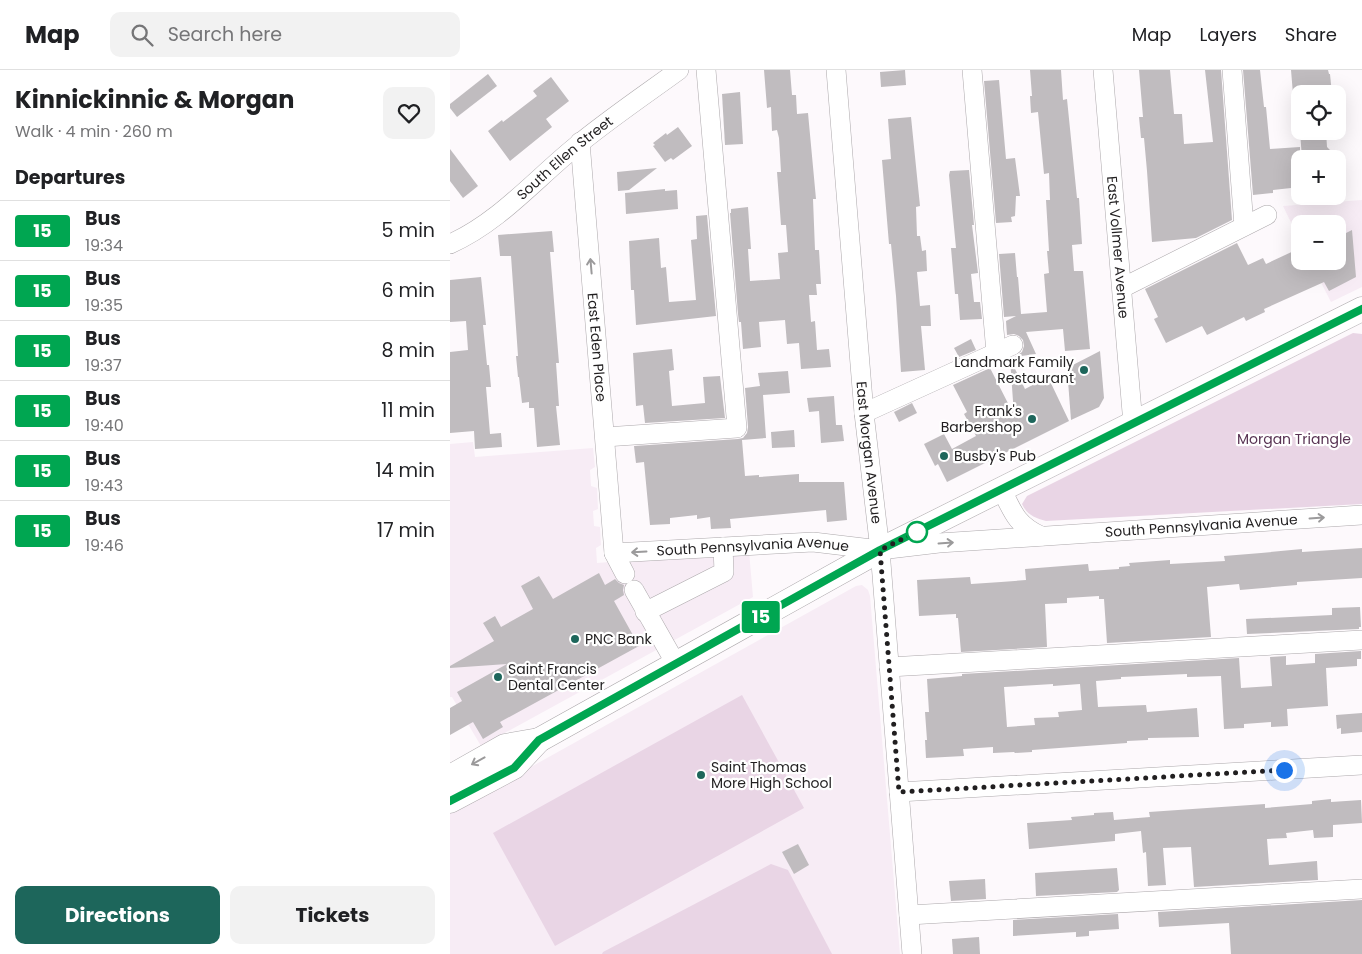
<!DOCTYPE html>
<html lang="en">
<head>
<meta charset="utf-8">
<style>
  :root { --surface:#fff; --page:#f2f2f2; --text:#202124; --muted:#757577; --line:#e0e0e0; --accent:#1d665b }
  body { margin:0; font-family:Poppins,sans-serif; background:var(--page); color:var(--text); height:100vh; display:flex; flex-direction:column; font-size:19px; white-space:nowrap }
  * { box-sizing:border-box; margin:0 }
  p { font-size:16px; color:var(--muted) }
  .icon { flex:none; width:28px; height:28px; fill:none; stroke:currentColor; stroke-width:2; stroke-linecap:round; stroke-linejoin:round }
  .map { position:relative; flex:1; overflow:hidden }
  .drawer { display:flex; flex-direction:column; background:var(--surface); width:450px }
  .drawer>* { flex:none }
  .badge { padding:0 10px; border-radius:4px; font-size:18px; line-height:32px }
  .fabs { position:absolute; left:841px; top:15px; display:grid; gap:10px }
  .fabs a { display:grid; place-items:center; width:55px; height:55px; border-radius:10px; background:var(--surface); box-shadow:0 5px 20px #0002; font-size:25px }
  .you { position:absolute; width:25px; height:25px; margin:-12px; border:4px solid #fff; border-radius:50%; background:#1a73e8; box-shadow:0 0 0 8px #1a73e833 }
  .map>.badge { position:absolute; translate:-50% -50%; box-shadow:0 0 0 2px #fff }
  h2 { padding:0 15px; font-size:19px; line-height:45px }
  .round { display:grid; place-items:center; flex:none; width:52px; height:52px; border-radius:10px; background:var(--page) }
  .overview { display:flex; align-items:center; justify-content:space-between; height:85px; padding:0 15px }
  h1 { font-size:24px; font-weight:700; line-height:38px }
  .cta { display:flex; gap:10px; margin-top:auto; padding:10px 15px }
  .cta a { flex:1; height:58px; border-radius:10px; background:var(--accent); color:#fff; font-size:20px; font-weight:700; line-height:58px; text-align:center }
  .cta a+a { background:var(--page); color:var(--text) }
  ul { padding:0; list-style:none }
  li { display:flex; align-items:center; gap:15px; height:60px; padding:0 15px; border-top:1px solid var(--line) }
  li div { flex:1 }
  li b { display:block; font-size:19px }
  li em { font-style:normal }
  li .badge { min-width:55px; font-weight:700; text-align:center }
  header { display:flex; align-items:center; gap:30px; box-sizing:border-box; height:70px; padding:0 25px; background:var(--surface); border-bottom:1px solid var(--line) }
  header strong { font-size:24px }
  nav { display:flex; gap:28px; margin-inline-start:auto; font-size:18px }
  .search { width:350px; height:45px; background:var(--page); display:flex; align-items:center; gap:12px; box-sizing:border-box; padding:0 18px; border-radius:10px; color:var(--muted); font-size:19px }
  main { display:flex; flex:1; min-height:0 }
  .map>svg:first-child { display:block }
  .built { fill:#f7ecf5 }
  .green { fill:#e9d5e5 }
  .building { fill:#c0bcbf; fill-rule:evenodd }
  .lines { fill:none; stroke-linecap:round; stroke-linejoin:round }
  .minor-casing { stroke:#aca8ab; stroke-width:20 }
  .major-casing { stroke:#aca8ab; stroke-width:25 }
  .minor { stroke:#fff; stroke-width:19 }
  .major { stroke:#fff; stroke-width:24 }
  .oneway { stroke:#9b9a9b }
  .line-casing { stroke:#fff; stroke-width:11 }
  .line { stroke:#00a651; stroke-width:8 }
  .walk { stroke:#211f20; stroke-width:5; stroke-dasharray:0 9 }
  .poi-dot { fill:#1d665b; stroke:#fff; stroke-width:2 }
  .stop-dot { fill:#fff; stroke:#00a651; stroke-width:2.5 }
  .labels { text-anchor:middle; stroke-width:4.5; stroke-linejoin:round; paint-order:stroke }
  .street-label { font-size:14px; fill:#211f20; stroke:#fff }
  .poi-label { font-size:14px; fill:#211f20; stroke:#fff; text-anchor:start }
  .park-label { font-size:14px; fill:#583353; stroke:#fff }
</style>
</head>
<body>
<header>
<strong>Map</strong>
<div class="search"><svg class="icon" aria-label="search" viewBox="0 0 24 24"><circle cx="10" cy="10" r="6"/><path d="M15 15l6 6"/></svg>Search here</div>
<nav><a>Map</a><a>Layers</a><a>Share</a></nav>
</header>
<main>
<section class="drawer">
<div class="overview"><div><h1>Kinnickinnic &amp; Morgan</h1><p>Walk · 4 min · 260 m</p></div><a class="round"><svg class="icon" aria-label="heart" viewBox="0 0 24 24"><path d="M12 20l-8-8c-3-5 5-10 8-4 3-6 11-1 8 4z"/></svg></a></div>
<h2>Departures</h2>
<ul>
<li><span class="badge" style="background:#00a651;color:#fff">15</span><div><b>Bus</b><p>19:34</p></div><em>5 min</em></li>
<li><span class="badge" style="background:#00a651;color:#fff">15</span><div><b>Bus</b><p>19:35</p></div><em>6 min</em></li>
<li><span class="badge" style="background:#00a651;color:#fff">15</span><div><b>Bus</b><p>19:37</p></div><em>8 min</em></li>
<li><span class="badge" style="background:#00a651;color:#fff">15</span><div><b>Bus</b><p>19:40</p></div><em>11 min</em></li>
<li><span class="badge" style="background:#00a651;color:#fff">15</span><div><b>Bus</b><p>19:43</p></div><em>14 min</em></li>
<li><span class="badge" style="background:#00a651;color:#fff">15</span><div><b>Bus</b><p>19:46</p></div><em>17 min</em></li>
</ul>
<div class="cta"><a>Directions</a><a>Tickets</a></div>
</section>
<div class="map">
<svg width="912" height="884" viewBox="0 0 912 884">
  <rect width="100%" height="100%" fill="#fdf9fc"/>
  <g class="built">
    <path d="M912,130V217L881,232L860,191H888V154H850V171L833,136Z"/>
    <path d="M23,372L25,387L143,378L145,397L140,400L141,416L147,418L148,439L143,441L144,456L150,457L151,475L146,478L147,493L299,481L303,527L31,676L2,627H0V374Z"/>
    <path d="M412,515L418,520L420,526L450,884H0V742L406,516Z"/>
  </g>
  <g class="green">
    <path d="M903,263L912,264V434L596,451C585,448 577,445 572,434L577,426Z"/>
    <path d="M292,625L354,738L105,876L43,763Z"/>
    <path d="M321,794L338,800L382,884H152L153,882Z"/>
  </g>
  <g class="building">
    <path d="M314,0H340L342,25H346L347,44L358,43L366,129H363L365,180H369L371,214H366L367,225H359L361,252L365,251L367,280L379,279L381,297L351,299L349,273L337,274L335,250L309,252L311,277L293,279L291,252H289L288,244L280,143H281V139L298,137L301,179H298L300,211L330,209L328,183L338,182L336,155H331L327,102H331L329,68L327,60L322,61L321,37L317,38Z"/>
    <path d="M455,0L456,15L431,17L430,2Z"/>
    <path d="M580,0H611L613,30L617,29L627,128H629L632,174L622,175L624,201H633L640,279L615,281L613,259L576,262L586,284L565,287L572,282L574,276L573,270L569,266L564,264L557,265L556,251L566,246L554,247L549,184L565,183L567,207H568L571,244L597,242L594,204L599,203L597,181H599L596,130H600L599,103L594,104L588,42L581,43L580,26H582Z"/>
    <path d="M689,0H720L724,44H732L734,74L763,72L755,0H771L782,150L746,168L702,172L697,101L694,68H691L689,47H693Z"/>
    <path d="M793,0H810L814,37H816L820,79L850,77V117L823,120V123L803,125Z"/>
    <path d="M841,0H878L879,4H880L882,24H843Z"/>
    <path d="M38,4L47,16L7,47L0,38V34Z"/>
    <path d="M101,7L119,31L96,49L102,57L60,91L38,61L52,50L53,52L87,26L83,21Z"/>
    <path d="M549,10L556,89L565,88L570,126H566L565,146L561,147L562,152L546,153L534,11Z"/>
    <path d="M290,22L293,74L275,75L272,24Z"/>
    <path d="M461,47L470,136L466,137L467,166H470L472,181L476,180L477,201L467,202L470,236L480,235L481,256H471L475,300L451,302L446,226L441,174H439L432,90L441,89L438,49Z"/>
    <path d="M228,57L242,76L223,90L221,88L215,92L203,76L205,75L203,73L216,63L217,65Z"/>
    <path d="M850,61H876L877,77L889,89H852Z"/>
    <path d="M0,79L28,116L13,128L0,111Z"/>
    <path d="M207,98L179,120L168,121L167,102Z"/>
    <path d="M519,100L524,155H522L528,203L521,204L524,232H530L532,249L510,250L508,224H505L501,178H506L499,105L500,101Z"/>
    <path d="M215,119V121L227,120L228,139L176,144L175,123Z"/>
    <path d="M257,145L266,246L186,255L184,220H181L179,171L209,168L211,198L216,197L219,232L246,230L241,170L247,169L246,146Z"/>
    <path d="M902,160L906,207L879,221L874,212L814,239L815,242L796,251L794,247L757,265L752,256L716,273L704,249L708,247L695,219L787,173L798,195L813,188L816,194L850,178V191H888V167Z"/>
    <path d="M102,161L104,182H100L109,293H106L109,336H106L110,375L87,377L84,338H79V332L72,333L69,307H68L66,286H68L61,186H50L48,165Z"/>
    <path d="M31,207L36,255H33L37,295H39L41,317H36L40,364L51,363L52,377L25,379L24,361L0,363V282L18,280L16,251L0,252V210Z"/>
    <path d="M521,269L526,280L509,287L504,278Z"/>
    <path d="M222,279L224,300L219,301L222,336L255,333L253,307L270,306L275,348L195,353L193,335L186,336L183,283Z"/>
    <path d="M650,281L654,328L649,337L621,350L617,298Z"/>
    <path d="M560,289L575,319L598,307L619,351L497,412L488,394L485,396L474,374L494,364L502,379L526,366L514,344L517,342L503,315L540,298L564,345Z"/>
    <path d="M338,301L340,323L313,325L316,368L292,370L295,406L309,405V407L349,404V412H394L397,450L377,452L376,440L280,449L281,458L261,459L260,447L247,449V445L220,448V454L200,455L194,392L186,393L184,376L288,369L293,368L297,363L298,357L295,318L310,316L308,303Z"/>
    <path d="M384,326L386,355H392L394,371L371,373L369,341L359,342L357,328Z"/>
    <path d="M462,333L467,343L449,352L444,342Z"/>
    <path d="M344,360L345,377L322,378L321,362Z"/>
    <path d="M912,478V508L847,512V515L790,520L789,514L757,517L761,567L657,573L654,529H649V526L617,528V533L595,534L597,577L511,582L508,548H506V544L469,546L467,510L520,507L521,514L551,512L576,510L575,499L638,494L639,501L669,499V497L680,496L679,493L720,490V494L775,491L774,486L811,483L852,479V482Z"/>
    <path d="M149,503L155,515L165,509L169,513L174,515L173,520L174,525L164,531L189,576L50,652L53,657L33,669L23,652L0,665V638L12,631L7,622L57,594L0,598V596L44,571L33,553L45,546L51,557L83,539L71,516L89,506L103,529Z"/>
    <path d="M910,537L911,557H909V559L797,564L796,549L882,545V538Z"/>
    <path d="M911,581V589H907V596L876,598L878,636L837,639L838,656L821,657V652L794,654V658L774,659L771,606L737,607V604L671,607V609L646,611L648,637L696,635L697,642L747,638L749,667L698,668V670L677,671V673L582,680V682L565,683L564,682L543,683V677L513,679L514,686L476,688L475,670H477L475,642H479L477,609L512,606V604L789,588L791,618L822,616L820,587L836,586V595L865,593V584ZM603,614V616L630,614L632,640L608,642L609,647L584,648L585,655L557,657L554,617Z"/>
    <path d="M912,643V662L891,664V658L887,659L886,645Z"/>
    <path d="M881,729V732L911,730L912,753L883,755V767L864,768L863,760L836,763L837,768L817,769L819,795L867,791L868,810L744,817L741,777L713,778L716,815L698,816L696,782L693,783L691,761L665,764V771L579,779L577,753L622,750L621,747L644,745V743L663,742L664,750L700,747L699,742L815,734V738L862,734V731Z"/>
    <path d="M348,774L359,795L344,804L332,782Z"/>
    <path d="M667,798L669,820L667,822L586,826L585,803Z"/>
    <path d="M535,809L536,829L501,831L499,811Z"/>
    <path d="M912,830V884H781L779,853L709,857L708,842Z"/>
    <path d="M668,844L669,859L639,861V866L626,867V862L563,866V850Z"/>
    <path d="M529,867L530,884H503L502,869Z"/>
  </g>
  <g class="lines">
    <g class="minor-casing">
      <g id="minor">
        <path id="s1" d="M386,0L414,343L430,480L462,884"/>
        <path d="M522,0L546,283"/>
        <path id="s2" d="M653,0L683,354"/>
        <path d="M782,0L794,156"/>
        <path id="s3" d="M130,72L164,483L175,504"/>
        <path id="s4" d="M0,174C50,152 87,107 130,73C162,47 196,24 229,0"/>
        <path d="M672,218L817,145"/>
        <path d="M414,343L563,275"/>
        <path d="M155,367L287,358L256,0"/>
        <path d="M552,420C563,443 567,455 591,466"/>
        <path id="s5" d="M164,483L363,472L430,480L489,473L912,445"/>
        <path d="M184,520L226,594"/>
        <path d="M195,542L274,502L273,477"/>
        <path d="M439,597L912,570"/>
        <path d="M449,722L912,695"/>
        <path d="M459,845L912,819"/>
      </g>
    </g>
    <g class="major-casing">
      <g id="major">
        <path d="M0,707L55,676L89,670"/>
        <path d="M0,731L64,697L89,670L430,480L912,239"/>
      </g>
    </g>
    <use href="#minor" class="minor"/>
    <use href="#major" class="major"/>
  </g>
  <defs><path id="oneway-shaft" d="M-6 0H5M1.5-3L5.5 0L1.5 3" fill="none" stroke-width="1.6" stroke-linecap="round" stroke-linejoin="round" transform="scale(1.25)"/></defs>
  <g class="oneway">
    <use href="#oneway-shaft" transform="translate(141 196) rotate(-95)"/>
    <use href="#oneway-shaft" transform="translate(867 448) rotate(-4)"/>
    <use href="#oneway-shaft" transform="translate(496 473) rotate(-4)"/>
    <use href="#oneway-shaft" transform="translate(189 482) rotate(177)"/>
    <use href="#oneway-shaft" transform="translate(28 691) rotate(151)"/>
  </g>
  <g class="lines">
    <g class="line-casing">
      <path id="line" d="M0,731L64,698L89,670L430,480L912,239"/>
    </g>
    <use href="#line" class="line"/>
    <path class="walk" d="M467,462L430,480L449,722L834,700"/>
  </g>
  <g class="poi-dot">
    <circle cx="634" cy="300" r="5"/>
    <circle cx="582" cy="349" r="5"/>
    <circle cx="494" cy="386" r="5"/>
    <circle cx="125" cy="569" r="5"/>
    <circle cx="48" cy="607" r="5"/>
    <circle cx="251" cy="705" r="5"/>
  </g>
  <circle class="stop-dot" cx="467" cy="462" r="10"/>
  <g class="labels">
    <g class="street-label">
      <text dy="5" stroke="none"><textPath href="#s4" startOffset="144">South Ellen Street</textPath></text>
      <text dy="5" stroke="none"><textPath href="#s2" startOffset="178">East Vollmer Avenue</textPath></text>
      <text dy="5" stroke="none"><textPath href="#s3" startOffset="206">East Eden Place</textPath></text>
      <text dy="5" stroke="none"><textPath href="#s1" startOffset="384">East Morgan Avenue</textPath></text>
      <text dy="5" stroke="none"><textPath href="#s5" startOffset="589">South Pennsylvania Avenue</textPath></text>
      <text dy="5" stroke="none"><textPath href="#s5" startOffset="139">South Pennsylvania Avenue</textPath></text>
    </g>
    <g class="poi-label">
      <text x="624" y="297" text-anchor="end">Landmark Family<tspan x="624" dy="16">Restaurant</tspan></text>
      <text x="572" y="346" text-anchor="end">Frank's<tspan x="572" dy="16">Barbershop</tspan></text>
      <text x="504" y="391">Busby's Pub</text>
      <text x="135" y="574">PNC Bank</text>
      <text x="58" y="604">Saint Francis<tspan x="58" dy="16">Dental Center</tspan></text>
      <text x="261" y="702">Saint Thomas<tspan x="261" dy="16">More High School</tspan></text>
    </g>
    <g class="park-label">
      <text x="844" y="374">Morgan Triangle</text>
    </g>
  </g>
</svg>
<div class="fabs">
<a><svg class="icon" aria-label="locate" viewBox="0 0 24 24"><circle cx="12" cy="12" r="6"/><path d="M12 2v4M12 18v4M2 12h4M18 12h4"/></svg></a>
<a>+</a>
<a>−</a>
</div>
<div class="you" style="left:834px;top:700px"></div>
<b class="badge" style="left:311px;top:547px;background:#00a651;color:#fff">15</b>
</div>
</main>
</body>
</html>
